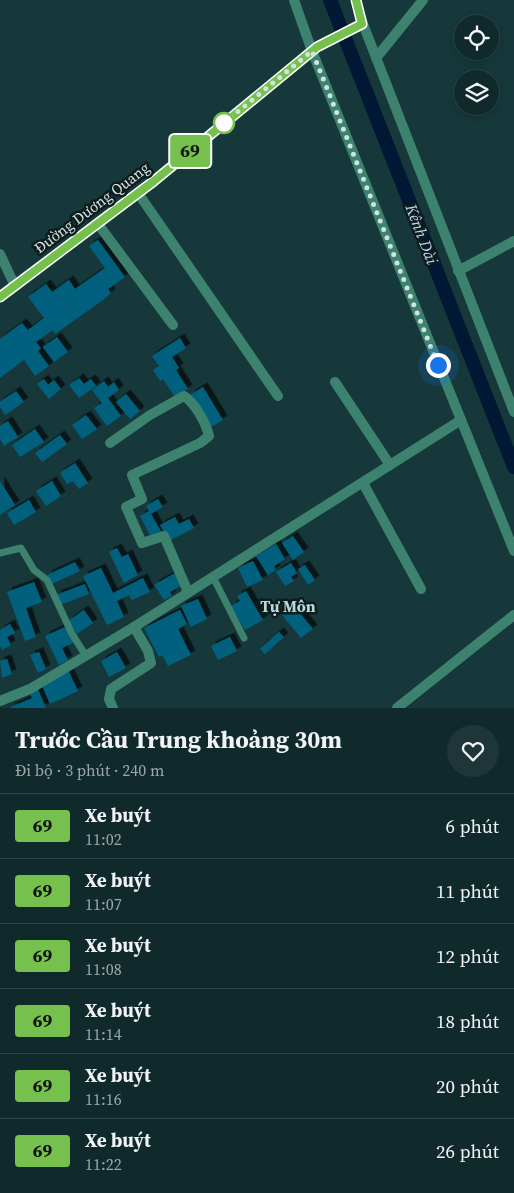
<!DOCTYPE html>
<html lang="vi">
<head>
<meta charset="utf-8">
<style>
  :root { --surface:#102a2c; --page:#1e3638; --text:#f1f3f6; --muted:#9ca7a9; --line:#304648 }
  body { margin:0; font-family:"Source Serif 4",serif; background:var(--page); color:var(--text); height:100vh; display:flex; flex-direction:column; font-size:19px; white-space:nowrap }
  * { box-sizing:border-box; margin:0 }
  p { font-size:16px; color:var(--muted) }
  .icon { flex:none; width:28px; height:28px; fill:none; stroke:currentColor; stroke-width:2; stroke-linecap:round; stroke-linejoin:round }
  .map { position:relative; height:708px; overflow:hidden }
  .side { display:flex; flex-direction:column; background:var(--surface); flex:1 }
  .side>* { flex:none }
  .badge { padding:0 10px; border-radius:4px; font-size:18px; line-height:32px }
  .controls { position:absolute; left:454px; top:15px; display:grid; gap:10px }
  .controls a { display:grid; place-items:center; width:45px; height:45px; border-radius:50%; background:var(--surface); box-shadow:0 2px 8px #0003,0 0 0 1px var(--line); font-size:25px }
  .you { position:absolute; width:25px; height:25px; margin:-12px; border:4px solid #fff; border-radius:50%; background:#1a73e8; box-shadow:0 0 0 8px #1a73e833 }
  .map>.badge { position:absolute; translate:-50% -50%; box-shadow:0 0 0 2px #fff }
  .round { display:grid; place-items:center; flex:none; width:52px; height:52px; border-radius:26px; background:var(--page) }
  .headline { display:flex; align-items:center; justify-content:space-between; height:85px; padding:0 15px }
  h1 { font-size:24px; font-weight:700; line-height:38px }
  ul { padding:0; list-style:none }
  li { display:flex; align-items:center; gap:15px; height:65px; padding:0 15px; border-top:1px solid var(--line) }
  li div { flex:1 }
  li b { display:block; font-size:19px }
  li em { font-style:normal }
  li .badge { min-width:55px; font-weight:700; text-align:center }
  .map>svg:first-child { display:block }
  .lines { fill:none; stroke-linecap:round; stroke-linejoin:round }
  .canal { stroke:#011835; stroke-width:14 }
  .building { fill:#05617e; filter:url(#shadow) }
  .service { stroke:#3d826f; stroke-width:7 }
  .minor { stroke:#3d826f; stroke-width:10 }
  .tertiary { stroke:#3d826f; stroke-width:10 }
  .line-casing { stroke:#fff; stroke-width:11 }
  .line { stroke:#76c04d; stroke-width:8 }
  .walk { stroke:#d0e3e3; stroke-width:5; stroke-dasharray:0 9 }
  .stop-dot { fill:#fff; stroke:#76c04d; stroke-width:2.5 }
  .labels { text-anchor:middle; stroke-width:5; stroke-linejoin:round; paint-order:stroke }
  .street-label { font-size:15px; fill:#d0e3e3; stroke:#0e1c1d }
  .water-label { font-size:16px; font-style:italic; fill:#bbd6f8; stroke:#0e1c1d }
  .neighbourhood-label { font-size:16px; font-weight:bold; fill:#b5dadc; stroke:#0e1c1d }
</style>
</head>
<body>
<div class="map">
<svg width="514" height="708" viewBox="0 0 514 708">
  <defs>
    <filter id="shadow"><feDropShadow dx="4.5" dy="-4.5" stdDeviation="0" flood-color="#0009"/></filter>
  </defs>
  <rect width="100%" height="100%" fill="#16383a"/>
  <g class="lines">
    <path class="canal" d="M330,0L514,467"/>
  </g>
  <g class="building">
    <path d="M98,240L125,277L108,289L111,293L103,300L55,334L53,330L36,342L41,348L38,351L49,366L35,376L24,360L0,378V339L22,323L28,330L44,318L28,297L46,284L52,292L69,280L75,289L105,268L89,246Z"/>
    <path d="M57,337L68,352L54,362L43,347Z"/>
    <path d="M180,338L186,348L172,357L179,368L176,370L188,389L175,397L163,379L160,381L153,370L159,366L152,356Z"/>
    <path d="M79,378L84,384L91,379L96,386L79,398L69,385Z"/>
    <path d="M44,379L48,385L54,380L61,389L49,399L37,384Z"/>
    <path d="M104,381L108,387L114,382L119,390L108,398L121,416L107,426L94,408L102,403L92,390Z"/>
    <path d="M203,387L223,420L209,428L190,395Z"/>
    <path d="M16,391L24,402L5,415L0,407V402Z"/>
    <path d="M126,394L140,411L130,419L116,402Z"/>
    <path d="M86,415L97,429L82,439L72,425Z"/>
    <path d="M8,421L18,437L4,446L0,439V426Z"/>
    <path d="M35,429L44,442L20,457L12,445Z"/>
    <path d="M60,435L67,444L42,462L35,453Z"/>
    <path d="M75,463L88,483L79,489L73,481L67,484L60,473Z"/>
    <path d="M0,481L15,505L0,515Z"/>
    <path d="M52,481L61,496L46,506L36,491Z"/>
    <path d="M158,499L163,507L151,514L162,533L152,539L140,516L149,511L146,506Z"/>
    <path d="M29,500L36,512L14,525L7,513Z"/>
    <path d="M175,517L179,524L189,519L194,528L169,541L160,525Z"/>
    <path d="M293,536L304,552L293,560L282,543Z"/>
    <path d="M276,544L285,559L274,566L276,570L268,575L256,556Z"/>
    <path d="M117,548L122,557L128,554L138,575L124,583L109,552Z"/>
    <path d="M253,561L263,580L247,587L238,568Z"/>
    <path d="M75,562L80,571L52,584L47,575Z"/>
    <path d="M291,563L297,573L291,577L294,581L285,586L276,572Z"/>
    <path d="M305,565L315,580L308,585L298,569Z"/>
    <path d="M101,568L113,593L143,578L150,592L132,600L129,595L117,601L124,617L107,625L83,576Z"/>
    <path d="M175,573L182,585L170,592L172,596L164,600L154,585Z"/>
    <path d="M34,582L42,602L26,608L36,637L25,641L7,592Z"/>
    <path d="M85,584L89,594L60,605L56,595Z"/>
    <path d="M246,591L263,620L245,630L231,606L240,601L237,596Z"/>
    <path d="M198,599L207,619L191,627L181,606Z"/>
    <path d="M294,606L313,629L301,638L282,615Z"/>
    <path d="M84,610L93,623L77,634L68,621Z"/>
    <path d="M180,610L187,624L178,629L191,655L168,666L162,655L159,657L144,628Z"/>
    <path d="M10,624L15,633L7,637L11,645L2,650L0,646V630Z"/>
    <path d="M65,627L73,643L62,648L68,660L59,665L45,636Z"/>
    <path d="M279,632L284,637L265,654L260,649Z"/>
    <path d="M230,637L237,651L218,660L211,646Z"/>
    <path d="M39,652L46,669L38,673L30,655Z"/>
    <path d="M117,652L126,668L109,677L101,661Z"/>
    <path d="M7,659L12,674L2,678L0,661Z"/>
    <path d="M68,670L78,691L50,704L41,683Z"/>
    <path d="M37,687L46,708H9L32,698L29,691Z"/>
  </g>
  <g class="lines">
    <g class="service">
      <path d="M0,553L21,548L34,570L47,580L72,634L86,656"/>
      <path d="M213,577L244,638"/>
    </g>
    <g class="minor">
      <path d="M294,0L312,51L514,551"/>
      <path d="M363,24L514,412"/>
      <path d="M376,58L423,0"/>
      <path d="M138,193L278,396"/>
      <path d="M98,224L173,325"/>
      <path d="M0,254L15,286"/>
      <path d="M458,271L514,241"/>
      <path d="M335,382L390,465"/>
      <path d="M110,443L150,415L184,396C195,403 206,423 209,436L200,443L132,475L142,499L126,507L142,543L164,536L188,592"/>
      <path d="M363,483L421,589"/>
      <path d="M0,701L30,689L134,627"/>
      <path d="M113,708L109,699L111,689L151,663L148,651L134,627L461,420"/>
      <path d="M397,708L514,615"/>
    </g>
    <path class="tertiary" d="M0,297L154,181L317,47L363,24L356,0"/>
  </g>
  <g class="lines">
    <g class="line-casing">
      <path id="line" d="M0,297L154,181L317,47L362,24L356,0"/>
    </g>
    <use href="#line" class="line"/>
    <path class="walk" d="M224,123L312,51L438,365"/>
  </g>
  <circle class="stop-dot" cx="224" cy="123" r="10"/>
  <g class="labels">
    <g class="street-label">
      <text transform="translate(92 208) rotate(-37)" y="5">Đường Dương Quang</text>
    </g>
    <g class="water-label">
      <text transform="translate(422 234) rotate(69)" y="6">Kênh Dài</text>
    </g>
    <g class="neighbourhood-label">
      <text x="288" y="612">Tự Môn</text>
    </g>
  </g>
</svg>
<div class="controls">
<a><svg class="icon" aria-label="locate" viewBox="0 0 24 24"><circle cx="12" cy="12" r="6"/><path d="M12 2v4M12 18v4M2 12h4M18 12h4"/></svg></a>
<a><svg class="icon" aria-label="layers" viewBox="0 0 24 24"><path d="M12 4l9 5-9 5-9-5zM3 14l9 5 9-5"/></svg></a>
</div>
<div class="you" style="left:438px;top:365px"></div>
<b class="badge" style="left:190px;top:151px;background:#76c04d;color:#111">69</b>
</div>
<section class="side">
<div class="headline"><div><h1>Trước Cầu Trung khoảng 30m</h1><p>Đi bộ · 3 phút · 240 m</p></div><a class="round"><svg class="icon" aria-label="heart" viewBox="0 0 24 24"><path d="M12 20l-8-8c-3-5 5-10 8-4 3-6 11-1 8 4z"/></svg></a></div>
<ul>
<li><span class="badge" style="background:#76c04d;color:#111">69</span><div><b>Xe buýt</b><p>11:02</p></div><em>6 phút</em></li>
<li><span class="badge" style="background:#76c04d;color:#111">69</span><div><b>Xe buýt</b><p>11:07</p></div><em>11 phút</em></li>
<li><span class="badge" style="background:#76c04d;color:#111">69</span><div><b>Xe buýt</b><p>11:08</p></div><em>12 phút</em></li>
<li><span class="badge" style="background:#76c04d;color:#111">69</span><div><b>Xe buýt</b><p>11:14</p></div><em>18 phút</em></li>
<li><span class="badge" style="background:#76c04d;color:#111">69</span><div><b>Xe buýt</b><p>11:16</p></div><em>20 phút</em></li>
<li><span class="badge" style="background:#76c04d;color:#111">69</span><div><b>Xe buýt</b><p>11:22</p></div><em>26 phút</em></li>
</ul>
</section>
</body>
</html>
